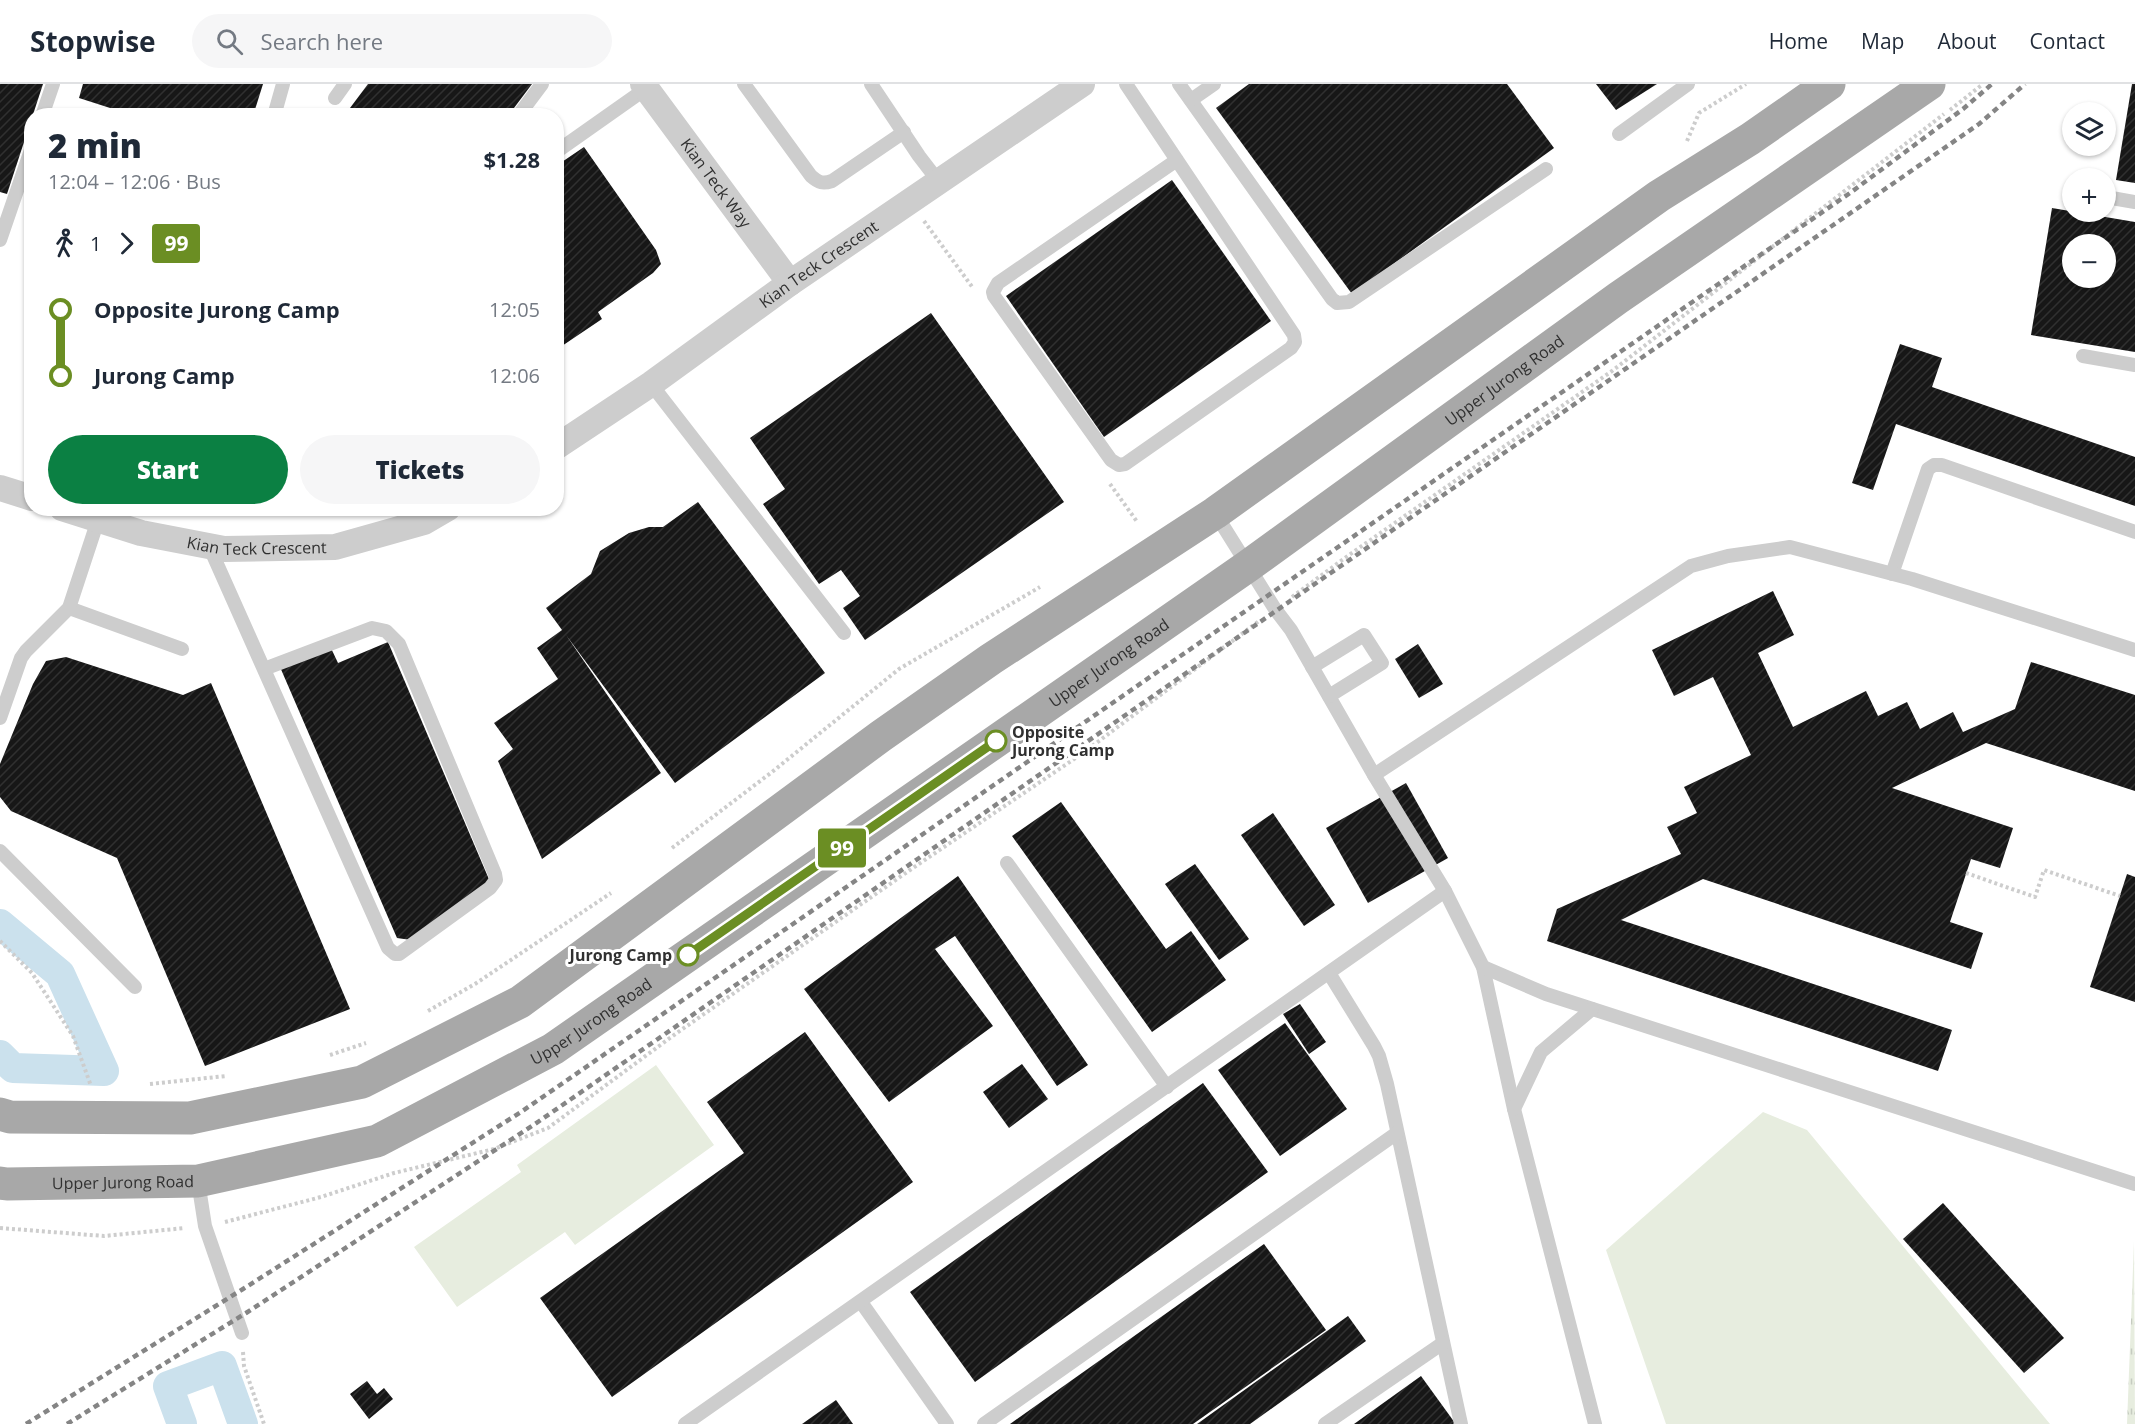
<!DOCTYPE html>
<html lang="en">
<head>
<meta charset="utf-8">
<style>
  :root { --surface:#fff; --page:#f6f6f7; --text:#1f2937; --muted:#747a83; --line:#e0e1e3; --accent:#0b8043 }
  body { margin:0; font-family:"Open Sans",sans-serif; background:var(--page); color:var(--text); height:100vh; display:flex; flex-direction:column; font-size:22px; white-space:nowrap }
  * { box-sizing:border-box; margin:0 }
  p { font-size:20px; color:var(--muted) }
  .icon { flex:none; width:33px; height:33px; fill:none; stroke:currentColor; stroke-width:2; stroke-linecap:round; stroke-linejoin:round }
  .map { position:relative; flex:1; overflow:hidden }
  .sheet { position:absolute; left:24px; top:24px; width:540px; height:408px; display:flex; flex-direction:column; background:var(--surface); border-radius:24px; box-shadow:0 2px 4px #0004 }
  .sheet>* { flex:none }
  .badge { padding:0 12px; border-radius:4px; font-size:21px; line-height:39px }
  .tools { position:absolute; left:2062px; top:18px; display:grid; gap:12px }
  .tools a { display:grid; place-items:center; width:54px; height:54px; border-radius:50%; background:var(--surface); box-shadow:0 2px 4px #0004; font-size:30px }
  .map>.badge { position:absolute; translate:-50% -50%; box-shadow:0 0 0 3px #fff }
  .legs { display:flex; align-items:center; gap:9px; height:66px; padding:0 24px; font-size:20px }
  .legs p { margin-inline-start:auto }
  .summary { display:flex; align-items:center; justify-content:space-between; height:102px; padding:0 24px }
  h1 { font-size:33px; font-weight:800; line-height:45px }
  .button { display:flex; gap:12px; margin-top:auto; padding:12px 24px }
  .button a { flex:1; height:69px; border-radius:36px; background:var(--accent); color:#fff; font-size:24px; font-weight:800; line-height:69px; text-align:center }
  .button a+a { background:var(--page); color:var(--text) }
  ul { padding:0 24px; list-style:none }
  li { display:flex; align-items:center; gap:21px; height:66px; font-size:22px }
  li i { display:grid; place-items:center; width:9px; height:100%; margin:0 8px; background:currentColor }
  li i::after { content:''; width:15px; height:15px; margin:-8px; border:4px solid; border-radius:50%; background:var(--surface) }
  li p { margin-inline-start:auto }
  li:first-child i { background:linear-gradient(#0000 50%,currentColor 0) }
  li:last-child i { background:linear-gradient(currentColor 50%,#0000 0) }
  header { display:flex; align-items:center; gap:36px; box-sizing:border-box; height:84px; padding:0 30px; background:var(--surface); border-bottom:2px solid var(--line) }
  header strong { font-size:28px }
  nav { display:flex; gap:33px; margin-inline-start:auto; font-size:21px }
  .search { width:420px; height:54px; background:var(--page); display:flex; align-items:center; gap:15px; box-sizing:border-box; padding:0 21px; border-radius:33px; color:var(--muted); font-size:22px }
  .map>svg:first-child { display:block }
  .grass { fill:url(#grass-tufts) }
  .garden { fill:#e7eddf }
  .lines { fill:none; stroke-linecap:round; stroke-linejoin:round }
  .canal { stroke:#cbe1ed; stroke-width:30 }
  .building { fill:url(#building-hatch); fill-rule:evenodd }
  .path { stroke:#cdcdcd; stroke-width:4; stroke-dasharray:3 3; stroke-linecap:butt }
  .lane { stroke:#cdcdcd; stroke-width:14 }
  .street { stroke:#cdcdcd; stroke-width:26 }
  .primary { stroke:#a8a8a8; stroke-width:33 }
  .rail { stroke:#858585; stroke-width:4.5; stroke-dasharray:6 4.5; stroke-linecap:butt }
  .line-1-casing { stroke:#fff; stroke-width:14 }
  .line-1 { stroke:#6b8e23; stroke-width:9 }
  .stop-1-dot { fill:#fff; stroke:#6b8e23; stroke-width:3 }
  .labels { text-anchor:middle; stroke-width:6; stroke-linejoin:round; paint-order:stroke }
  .street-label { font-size:16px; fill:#303030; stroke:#fff }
  .stop-label { font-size:16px; font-weight:bold; fill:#303030; stroke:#fff; text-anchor:start }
</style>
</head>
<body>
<header>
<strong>Stopwise</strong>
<div class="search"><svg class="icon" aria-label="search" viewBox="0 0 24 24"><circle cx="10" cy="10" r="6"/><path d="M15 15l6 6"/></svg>Search here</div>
<nav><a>Home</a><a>Map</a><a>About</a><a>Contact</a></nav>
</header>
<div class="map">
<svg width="2135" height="1340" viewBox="0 0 2135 1340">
  <defs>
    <pattern id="grass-tufts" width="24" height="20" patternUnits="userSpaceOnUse" patternTransform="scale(1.5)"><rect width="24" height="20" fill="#e7eddf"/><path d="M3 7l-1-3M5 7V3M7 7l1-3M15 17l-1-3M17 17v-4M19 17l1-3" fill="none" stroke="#c6ccc0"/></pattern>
    <pattern id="building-hatch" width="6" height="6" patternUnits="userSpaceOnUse" patternTransform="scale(1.5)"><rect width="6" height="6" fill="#171717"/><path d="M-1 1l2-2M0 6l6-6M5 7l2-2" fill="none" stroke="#303030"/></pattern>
  </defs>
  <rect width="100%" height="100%" fill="#fff"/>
  <path class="grass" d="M2134,1158L2135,1340H2127Z"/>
  <g class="garden">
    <path d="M656,981L714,1061L575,1161L565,1148L457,1223L414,1163L521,1088L517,1081Z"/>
    <path d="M1763,1028L1807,1046L2050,1340H1666L1606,1166Z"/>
  </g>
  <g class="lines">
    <g class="canal">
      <path d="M0,840L60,890L104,987L13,984L0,971"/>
      <path d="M182,1340L168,1302L222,1282L243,1340"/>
    </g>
  </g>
  <g class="building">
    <path d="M0,0H43L7,110L0,108Z"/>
    <path d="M83,0H263L253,32H135L79,14Z"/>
    <path d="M368,0H532L508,32H344Z"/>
    <path d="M1249,0H1507L1554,64L1352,210L1216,24Z"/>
    <path d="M1596,0H1657L1616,26Z"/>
    <path d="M2132,0H2135V99L2116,96Z"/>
    <path d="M584,63L656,166L661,180L653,189L598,228L602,235L556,266V82Z"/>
    <path d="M1172,96L1271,237L1104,353L1006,212Z"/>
    <path d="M2052,124L2135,138V268L2031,251ZM2073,160H2106V194H2073Z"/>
    <path d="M931,229L1064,418L865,556L843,524L860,512L841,486L819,500L763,420L785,405L750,354Z"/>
    <path d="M1900,260L1942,274L1932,303L2135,373V422L1896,340L1873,406L1852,399Z"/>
    <path d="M698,418L825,589L675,699L566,551L661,689L542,775L498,677L513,665L494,639L558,595L537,564L562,546L546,524L591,490L600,467L629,449L649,443H663Z"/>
    <path d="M1773,507L1794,551L1758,569L1793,643L1866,607L1878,632L1907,618L1920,645L1953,628L1963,648L2015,625L2031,578L2135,611V707L1986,659L1892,704L2013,744L2000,784L1971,775L1950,838L1983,849L1971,885L1703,795L1621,836L1952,946L1938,987L1547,857L1557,825L1681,770L1667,743L1697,729L1684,703L1751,671L1713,593L1674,612L1652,566Z"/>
    <path d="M388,558L491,800L411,856L397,854L280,583L330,562L338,579Z"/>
    <path d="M1418,560L1443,600L1419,614L1395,575Z"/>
    <path d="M66,573L183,611L211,599L350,925L205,982L117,774L11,727L0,713V680L33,600L46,577Z"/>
    <path d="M1406,699L1448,774L1368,819L1326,744Z"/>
    <path d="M1061,718L1166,865L1191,847L1226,896L1152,948L1012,752Z"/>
    <path d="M1273,729L1335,821L1304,842L1241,751Z"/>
    <path d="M1195,780L1249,855L1219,876L1165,800Z"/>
    <path d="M2127,790L2135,793V918L2090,903Z"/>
    <path d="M958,792L1088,981L1057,1002L955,852L935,865L993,942L889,1018L804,905Z"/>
    <path d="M1300,920L1326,958L1309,970L1283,930Z"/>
    <path d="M1285,939L1347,1025L1280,1072L1218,986Z"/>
    <path d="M805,948L913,1098L612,1313L540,1214L744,1069L707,1018Z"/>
    <path d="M1022,980L1048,1015L1009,1044L983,1008Z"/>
    <path d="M1203,999L1268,1088L975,1298L910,1208Z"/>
    <path d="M1943,1119L2064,1254L2024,1289L1903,1155Z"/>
    <path d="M1264,1160L1326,1246L1193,1340H1010Z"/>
    <path d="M1348,1232L1366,1257L1250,1340H1197Z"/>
    <path d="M1421,1292L1455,1339L1453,1340H1354Z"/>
    <path d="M367,1297L377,1310L384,1304L393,1315L369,1335L350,1310Z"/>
    <path d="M836,1316L853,1340H802Z"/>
  </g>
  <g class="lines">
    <g class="path">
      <path d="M1950,26L1983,0"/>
      <path d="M1687,57L1699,29L1746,0"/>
      <path d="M924,137L973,204"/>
      <path d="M1110,400L1138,439"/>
      <path d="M1292,513L1349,471L1612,287L1944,30"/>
      <path d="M672,764L772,688L899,585L1040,503"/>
      <path d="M1966,789L2035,813L2044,786L2120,812"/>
      <path d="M0,857L32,889L73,952L91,1002"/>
      <path d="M428,927L475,900L611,809"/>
      <path d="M330,971L366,959"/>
      <path d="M150,1000L226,992"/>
      <path d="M225,1138L321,1113L394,1089L494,1065L548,1044L674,951L910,786L1083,669L1259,537"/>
      <path d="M0,1144L104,1152L185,1144"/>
      <path d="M243,1268L244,1282L264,1340"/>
    </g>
    <g class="lane">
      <path d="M744,0L811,92C819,99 823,100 832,97L904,48"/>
      <path d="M871,0L919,72L939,98"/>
      <path d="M1126,0L1294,251L1295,258L1291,264L1125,380L1119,381L1111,376L994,212L993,208L998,199L1177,76"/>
      <path d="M1179,0L1332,215L1337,219L1349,218L1546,85"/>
      <path d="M335,14L345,0"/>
      <path d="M1191,16L1214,0"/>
      <path d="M42,32L53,0"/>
      <path d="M274,32L283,0"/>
      <path d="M518,32L542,0"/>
      <path d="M1619,50L1688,0"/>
      <path d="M556,68L651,1"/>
      <path d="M2106,113L2135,118"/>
      <path d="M0,156L32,63"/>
      <path d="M2083,272L2135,281"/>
      <path d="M651,300L844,549"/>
      <path d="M1215,429L1275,525L1291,546L1374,691L1445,807L1483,883L1514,1025L1595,1340"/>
      <path d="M209,462L388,864L395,870H399L490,804L496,796L495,790L399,560L386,547L372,544L264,585"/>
      <path d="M1892,490L1928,385L1934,381H1942L2135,448"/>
      <path d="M69,524L182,565"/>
      <path d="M1312,583L1364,551L1382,579L1329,612"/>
      <path d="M0,634L21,574L26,567L69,524L98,436"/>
      <path d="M1374,691L1691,482L1728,472L1790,463L1912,495L2135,566"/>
      <path d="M0,767L135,903"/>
      <path d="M1007,779L1167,1003"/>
      <path d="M1483,883L1546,910L2135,1100"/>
      <path d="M1329,889L1374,962L1379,972L1387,1000L1461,1340"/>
      <path d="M1514,1025L1541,968L1592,925"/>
      <path d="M198,1097L205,1142L242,1249"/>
      <path d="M861,1218L947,1340"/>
      <path d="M685,1340L1445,807"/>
      <path d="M984,1340L1397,1049"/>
      <path d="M1325,1340L1443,1259"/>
    </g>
    <g class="street">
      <path id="s1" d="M643,0L790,199"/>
      <path id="s2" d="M556,363L651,300L790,199L1082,0"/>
      <path d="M0,404L32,414"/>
      <path id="s3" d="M62,424L141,449L224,465L335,463L424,438L448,424"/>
    </g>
    <g class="primary">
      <path d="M0,1030L10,1033L190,1034L362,998L520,918L881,652L991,575L1215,429L1659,112L1750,55L1829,0"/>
      <path id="s4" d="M0,1099L7,1100L198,1097L377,1057L553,965L1248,482L1618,214L1929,0"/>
    </g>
    <g class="rail">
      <path d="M26,1340L243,1205L521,1028L1850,109L1963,25L1992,0"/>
      <path d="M67,1340L246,1229L535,1040L1979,40L2025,0"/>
    </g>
  </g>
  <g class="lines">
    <g class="line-1-casing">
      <path id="line-1" d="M688,871L996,657"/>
    </g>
    <use href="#line-1" class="line-1"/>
  </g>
  <g class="stop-1-dot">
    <circle cx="996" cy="657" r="10"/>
    <circle cx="688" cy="871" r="10"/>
  </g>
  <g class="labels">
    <g class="street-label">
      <text dy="6" stroke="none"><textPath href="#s1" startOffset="123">Kian Teck Way</textPath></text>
      <text dy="6" stroke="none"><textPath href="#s2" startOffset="320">Kian Teck Crescent</textPath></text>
      <text dy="6" stroke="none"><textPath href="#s4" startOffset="1743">Upper Jurong Road</textPath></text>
      <text dy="6" stroke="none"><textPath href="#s3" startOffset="200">Kian Teck Crescent</textPath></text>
      <text dy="6" stroke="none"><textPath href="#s4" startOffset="1257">Upper Jurong Road</textPath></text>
      <text dy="6" stroke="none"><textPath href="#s4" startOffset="627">Upper Jurong Road</textPath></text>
      <text dy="6" stroke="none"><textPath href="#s4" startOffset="123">Upper Jurong Road</textPath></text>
    </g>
    <g class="stop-label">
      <text x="1012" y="654">Opposite<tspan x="1012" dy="18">Jurong Camp</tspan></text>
      <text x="672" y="877" text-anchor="end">Jurong Camp</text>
    </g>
  </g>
</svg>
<div class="tools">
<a><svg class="icon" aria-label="layers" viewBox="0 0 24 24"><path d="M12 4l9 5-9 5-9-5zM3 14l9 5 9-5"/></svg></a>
<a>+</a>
<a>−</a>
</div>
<b class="badge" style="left:842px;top:764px;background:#6b8e23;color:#fff">99</b>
<section class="sheet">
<div class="summary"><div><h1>2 min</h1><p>12:04 – 12:06 · Bus</p></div><b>$1.28</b></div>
<div class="legs"><svg class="icon" aria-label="walk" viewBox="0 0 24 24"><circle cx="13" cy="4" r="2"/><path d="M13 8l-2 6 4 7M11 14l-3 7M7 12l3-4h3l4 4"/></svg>1<svg class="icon" aria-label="forward" viewBox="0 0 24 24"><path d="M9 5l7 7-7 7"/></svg><b class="badge" style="background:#6b8e23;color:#fff">99</b></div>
<ul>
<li><i style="color:#6b8e23"></i><b>Opposite Jurong Camp</b><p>12:05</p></li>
<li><i style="color:#6b8e23"></i><b>Jurong Camp</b><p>12:06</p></li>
</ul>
<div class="button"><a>Start</a><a>Tickets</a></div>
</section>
</div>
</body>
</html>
